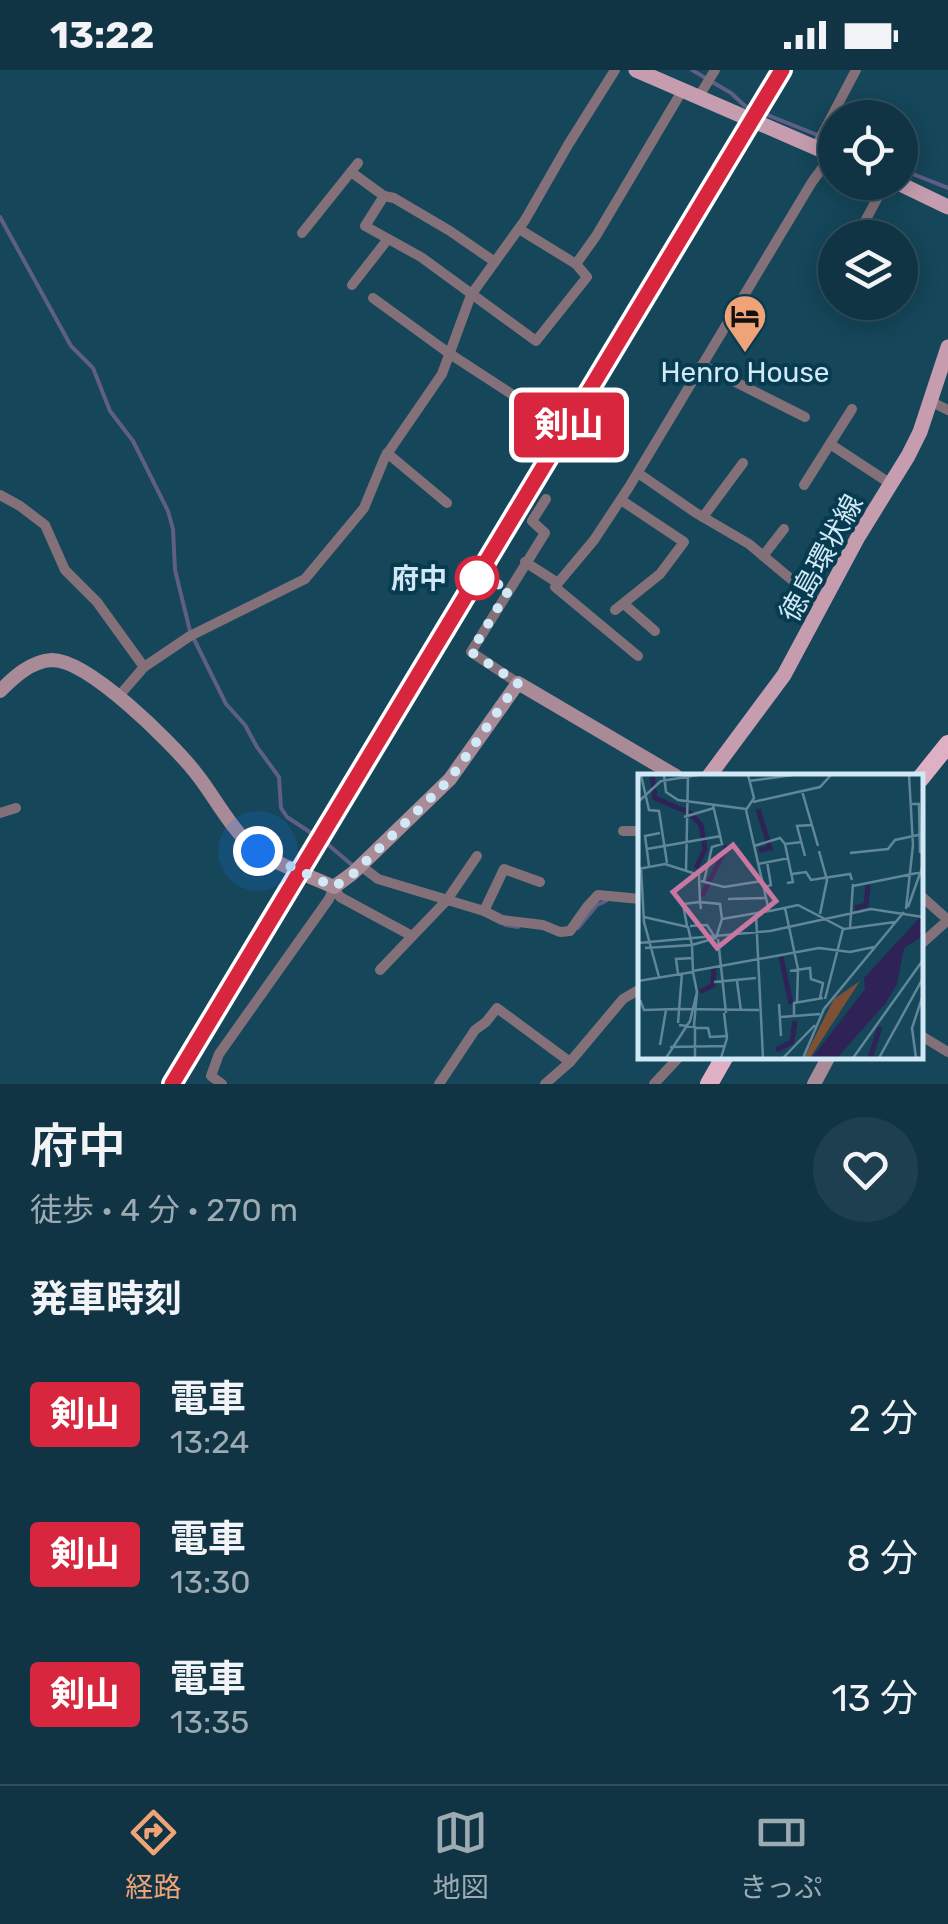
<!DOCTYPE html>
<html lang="ja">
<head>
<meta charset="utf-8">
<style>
  :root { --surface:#103444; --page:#1e3f4f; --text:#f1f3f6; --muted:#9caab2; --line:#304f5d; --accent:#efa377 }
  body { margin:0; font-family:Rubik,"Noto Sans JP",sans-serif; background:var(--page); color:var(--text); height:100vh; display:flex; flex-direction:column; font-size:38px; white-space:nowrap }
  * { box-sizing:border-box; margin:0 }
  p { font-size:32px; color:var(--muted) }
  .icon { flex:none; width:55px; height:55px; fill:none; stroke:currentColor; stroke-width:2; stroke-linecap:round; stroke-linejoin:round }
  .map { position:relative; height:1014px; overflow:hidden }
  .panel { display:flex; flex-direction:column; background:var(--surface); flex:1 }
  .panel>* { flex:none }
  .badge { padding:0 20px; border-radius:8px; font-size:35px; line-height:65px }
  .tools { position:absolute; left:818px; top:30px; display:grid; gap:20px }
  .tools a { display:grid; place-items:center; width:100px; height:100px; border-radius:50%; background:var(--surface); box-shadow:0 5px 25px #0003,0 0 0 2px var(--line); font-size:50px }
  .you { position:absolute; width:50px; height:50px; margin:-25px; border:8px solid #fff; border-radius:50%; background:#1a73e8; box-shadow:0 0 0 15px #1a73e833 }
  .map>.badge { position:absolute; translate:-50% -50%; box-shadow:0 0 0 5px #fff }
  h2 { padding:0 30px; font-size:38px; line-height:90px }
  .round { display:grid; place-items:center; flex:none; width:105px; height:105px; border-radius:52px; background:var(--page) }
  .summary { display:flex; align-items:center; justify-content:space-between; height:170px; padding:0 30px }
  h1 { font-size:48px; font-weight:600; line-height:75px }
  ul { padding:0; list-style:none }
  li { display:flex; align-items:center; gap:30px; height:140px; padding:0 30px }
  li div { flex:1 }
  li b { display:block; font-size:38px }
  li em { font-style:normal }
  li .badge { min-width:110px; font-weight:700; text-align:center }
  .status { display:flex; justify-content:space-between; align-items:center; height:70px; padding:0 50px; background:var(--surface); direction:ltr }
  .status svg { height:28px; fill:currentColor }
  .dock { display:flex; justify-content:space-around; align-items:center; height:140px; border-top:2px solid var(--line); background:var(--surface); font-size:28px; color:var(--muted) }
  .dock a { display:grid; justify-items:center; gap:5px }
  .dock .active { color:var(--accent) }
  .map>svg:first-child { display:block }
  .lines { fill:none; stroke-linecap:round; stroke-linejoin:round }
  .stream { stroke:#5f5e86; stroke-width:4 }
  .street { stroke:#847078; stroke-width:10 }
  .secondary { stroke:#a98a97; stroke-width:14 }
  .primary { stroke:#c59daf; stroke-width:15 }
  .highway { stroke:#dfafc4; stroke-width:18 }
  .rail-casing { stroke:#91b2c1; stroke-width:8 }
  .rail { stroke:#073b4f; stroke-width:4; stroke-dasharray:11; stroke-linecap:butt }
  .line-casing { stroke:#fff; stroke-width:22 }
  .line { stroke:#d7263d; stroke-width:15 }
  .walk { stroke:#d1e9f6; stroke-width:10; stroke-dasharray:0 18 }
  .stop-dot { fill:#fff; stroke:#d7263d; stroke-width:5 }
  .labels { text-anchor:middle; stroke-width:8; stroke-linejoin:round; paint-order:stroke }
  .poi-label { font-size:28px; fill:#d1e9f6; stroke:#073b4f }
  .street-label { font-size:28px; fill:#d1e9f6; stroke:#073b4f }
  .stop-label { font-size:28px; font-weight:bold; fill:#d1e9f6; stroke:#073b4f; text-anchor:end }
  .inset-river { fill:none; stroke:#2e2256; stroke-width:5 }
  .inset-road { fill:none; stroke:#608798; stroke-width:2.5 }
  .view { fill:#c976a1; fill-opacity:0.15; stroke:#c976a1; stroke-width:5 }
  .inset-edge { fill:none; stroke:#d1e9f6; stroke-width:5 }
</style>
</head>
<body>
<div class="status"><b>13:22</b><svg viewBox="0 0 49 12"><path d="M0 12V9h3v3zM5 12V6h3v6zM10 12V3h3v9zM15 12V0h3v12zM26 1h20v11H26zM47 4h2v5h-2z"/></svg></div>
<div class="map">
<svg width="948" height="1014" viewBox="0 0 948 1014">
  <rect width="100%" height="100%" fill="#15465a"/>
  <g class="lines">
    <g class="stream">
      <path d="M692,0L731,23L745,36L835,72"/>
      <path d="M900,99L948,118"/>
      <path d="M0,147L71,276L93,298L110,341L133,371L168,441L173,459L175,500L190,561L226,634L245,655L257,677L279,707L281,738L287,747L325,772L352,795"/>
      <path d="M505,855L518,857"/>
      <path d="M578,858L597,835L606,831"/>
    </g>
    <g class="street">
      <path d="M698,28L715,0"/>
      <path d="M815,78L856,0"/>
      <path d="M351,102L384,126L394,128L450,161L495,192"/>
      <path d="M384,126L365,156L421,187L536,271L587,207L576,194"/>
      <path d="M519,159L576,194L596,166L682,21"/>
      <path d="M302,163L358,93"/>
      <path d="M856,168L886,112"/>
      <path d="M352,215L388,169"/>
      <path d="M373,228L450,284L516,327"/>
      <path d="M702,295L805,347"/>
      <path d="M930,331L948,340"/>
      <path d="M830,374L891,414"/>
      <path d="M387,383L447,433"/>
      <path d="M638,403L696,443L749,474L822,535"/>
      <path d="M804,415L852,339"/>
      <path d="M0,425L20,436L45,455L65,500L97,532L144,597"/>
      <path d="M703,447L743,393"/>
      <path d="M763,486L784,459"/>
      <path d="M525,492L558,513L594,470L629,417L812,112L832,85"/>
      <path d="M555,517L638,586"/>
      <path d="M624,534L655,561"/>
      <path d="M615,540L660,504L684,472L621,430"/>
      <path d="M518,613L471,582L545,463L532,451L546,429"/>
      <path d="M119,626L144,597L190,566L305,509L364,438L385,387L442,304L471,225L525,150L568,75L615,0"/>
      <path d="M0,743L16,738"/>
      <path d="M623,761H640"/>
      <path d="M361,796L378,809L484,841L502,850L543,855L560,862L570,861L587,837L598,825L640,829"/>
      <path d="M920,825L948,850L920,875"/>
      <path d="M484,841L504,799L540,812"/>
      <path d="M380,900L447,830L477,786"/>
      <path d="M920,965L948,982"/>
      <path d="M222,1014L211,1006L219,984L329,829L334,817L340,827L412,866"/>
      <path d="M439,1014L475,960L486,952L497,938L570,992"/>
      <path d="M545,1014L570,992L623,929L640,919"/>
      <path d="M654,1014L680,986"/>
    </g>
    <g class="secondary">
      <path d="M0,621C14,607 31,591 52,590C89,590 172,673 195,702C213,724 226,751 246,771C263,790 310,806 334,817L353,803L450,709L518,613L676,706"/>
      <path d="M814,1014L829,986"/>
    </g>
    <g class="primary">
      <path d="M636,0L835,86"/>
      <path d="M896,112L948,137"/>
      <path d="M709,706L784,605L858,467L908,386L920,362L948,277"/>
    </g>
    <g class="highway">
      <path d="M920,709L948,674"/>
      <path d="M709,1014L725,986"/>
    </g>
    <g class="rail-casing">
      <path id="rail" d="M172,1014L782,0"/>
    </g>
    <use href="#rail" class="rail"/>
  </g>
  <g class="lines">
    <g class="line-casing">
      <path id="line" d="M172,1014L782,0"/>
    </g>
    <use href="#line" class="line"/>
    <path class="walk" d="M258,781L334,817L353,804L450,709L518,613L471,582L510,518L477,508"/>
  </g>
  <defs>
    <g id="hotel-pin" transform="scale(2.25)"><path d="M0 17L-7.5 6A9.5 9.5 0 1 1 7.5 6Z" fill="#efa377" stroke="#073b4f"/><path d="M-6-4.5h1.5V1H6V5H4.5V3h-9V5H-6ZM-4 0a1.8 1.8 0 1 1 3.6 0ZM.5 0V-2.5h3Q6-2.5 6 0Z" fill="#111"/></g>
  </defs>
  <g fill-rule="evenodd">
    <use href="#hotel-pin" x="745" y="246"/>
  </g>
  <circle class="stop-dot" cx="477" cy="508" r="20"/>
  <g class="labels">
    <g class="poi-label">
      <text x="745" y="312">Henro House</text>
    </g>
    <g class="street-label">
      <text transform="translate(821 488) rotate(-61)" y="10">徳島環状線</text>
    </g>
    <g class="stop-label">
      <text x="447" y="518">府中</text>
    </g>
  </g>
  <g transform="translate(638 704)">
    <rect width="285" height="285" fill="#15465a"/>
    <path d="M222,207L172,284H166L196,225Z" fill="#7e5137"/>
    <path d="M285,140V162L266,174L259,210L247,230L199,284H174L227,215L226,204Z" fill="#2e2256"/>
    <path class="inset-river" d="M14,1L17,24L52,39L63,51L67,75L58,94M120,35L132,74L121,76M64,122L89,72M217,134L228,131L230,111M143,183L153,230M62,218L75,211L76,194M138,276L154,268L157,247M232,284L242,253"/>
    <path class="inset-road" d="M3,1L11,36L21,37L29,89M26,1L28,18L40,26L108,35M111,7L155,1M164,17L180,72M0,28L23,7L60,1M115,28L182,13L193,1M274,30H281L282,79M46,43L76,34M147,70L155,108L149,109M116,72L142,64L147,70L164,68M9,75L83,62M181,77L189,106L182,140M212,79L250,75L257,66L285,60M167,82L159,52L174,51M120,90L151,84M11,92L7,62L22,59M3,94L6,148L21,203M0,95L27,90L61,101L62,128L82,130L84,145L78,164L54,171L55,198L0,207M48,97L50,2M154,100L168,98L173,106L212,100L214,106M63,107L86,113L124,107M66,107L74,73L84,70L75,31M215,112L284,98M125,114L133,111L129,88M90,125L128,124M270,133L284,94M147,134L160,195L159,228M268,135L275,71L271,1M132,137L160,131L206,155L257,148M118,141L125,284M6,143L50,153L54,171L7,174M84,145L131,137L108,36L116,24L110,1M49,152L45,130L62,128L63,135M52,152L69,151L76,162M212,154L215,110M80,165L88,239M0,169L132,157L233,135L285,143M55,197L181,174L212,178L236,173M152,197L172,194L173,205L185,209L182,224M40,200L38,185L55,184M99,207L103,237M76,208L118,204M187,225L205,155M2,226L6,236L39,235M141,230L143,262M39,235L121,236M143,243L182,240M156,244V229L185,224M40,249L44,199M41,251L57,253V284M56,252L59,218M57,254H70L72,263L90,262M22,271L28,236M32,273L87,272M28,284L52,247L59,218L55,198M83,284L89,264L86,239M145,284L177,251M165,284L186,235L266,138M215,284L285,186M241,284L285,204M278,284L274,254L285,221"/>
    <path class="view" d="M95,71L138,127L79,174L35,118Z"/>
    <rect width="285" height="285" class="inset-edge"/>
  </g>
</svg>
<div class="tools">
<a><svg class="icon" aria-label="locate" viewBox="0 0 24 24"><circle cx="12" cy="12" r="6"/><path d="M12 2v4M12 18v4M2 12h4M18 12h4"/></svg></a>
<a><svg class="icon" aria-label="layers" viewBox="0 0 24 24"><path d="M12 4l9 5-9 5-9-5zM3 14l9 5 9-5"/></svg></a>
</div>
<div class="you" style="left:258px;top:781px"></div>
<b class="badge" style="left:569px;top:355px;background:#d7263d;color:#fff">剣山</b>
</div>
<section class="panel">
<div class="summary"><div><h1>府中</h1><p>徒歩 · 4 分 · 270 m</p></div><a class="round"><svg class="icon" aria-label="heart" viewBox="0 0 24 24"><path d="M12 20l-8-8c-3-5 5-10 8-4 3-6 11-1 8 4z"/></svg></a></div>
<h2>発車時刻</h2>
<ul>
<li><span class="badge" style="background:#d7263d;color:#fff">剣山</span><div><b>電車</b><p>13:24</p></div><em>2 分</em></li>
<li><span class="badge" style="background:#d7263d;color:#fff">剣山</span><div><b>電車</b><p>13:30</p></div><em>8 分</em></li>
<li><span class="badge" style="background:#d7263d;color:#fff">剣山</span><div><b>電車</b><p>13:35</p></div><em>13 分</em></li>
</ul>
</section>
<nav class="dock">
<a class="active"><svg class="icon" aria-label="directions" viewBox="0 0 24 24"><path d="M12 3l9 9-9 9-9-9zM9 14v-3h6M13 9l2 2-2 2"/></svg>経路</a>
<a><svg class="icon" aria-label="map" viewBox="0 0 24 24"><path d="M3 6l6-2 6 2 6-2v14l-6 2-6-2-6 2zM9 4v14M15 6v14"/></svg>地図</a>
<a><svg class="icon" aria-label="tickets" viewBox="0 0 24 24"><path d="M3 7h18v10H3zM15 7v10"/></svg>きっぷ</a>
</nav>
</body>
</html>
